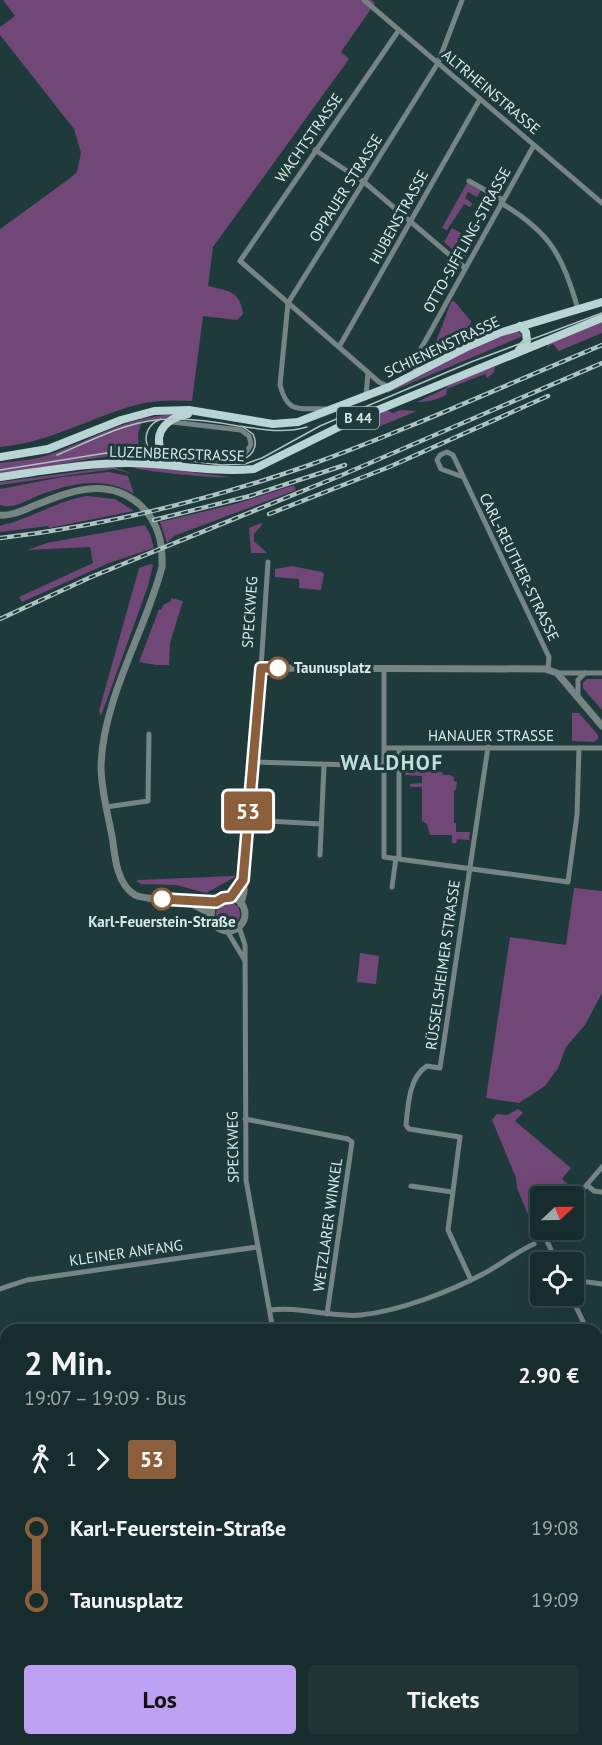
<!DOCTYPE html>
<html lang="de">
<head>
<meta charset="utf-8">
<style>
  :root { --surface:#172c2c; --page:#203434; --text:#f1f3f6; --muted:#9ea7a9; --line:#364848; --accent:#bca0f2 }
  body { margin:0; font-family:"PT Sans",sans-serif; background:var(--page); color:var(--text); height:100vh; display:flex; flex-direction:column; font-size:22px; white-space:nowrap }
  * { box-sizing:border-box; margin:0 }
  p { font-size:20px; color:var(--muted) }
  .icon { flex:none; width:33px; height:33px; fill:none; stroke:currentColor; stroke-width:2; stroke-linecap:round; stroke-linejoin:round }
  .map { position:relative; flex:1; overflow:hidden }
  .side { position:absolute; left:0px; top:1324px; width:603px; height:422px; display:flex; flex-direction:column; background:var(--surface); border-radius:18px 18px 0 0; box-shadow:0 6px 24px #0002,0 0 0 2px var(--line) }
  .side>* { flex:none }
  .badge { padding:0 12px; border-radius:4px; font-size:21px; line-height:39px }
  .needle { width:39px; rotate:68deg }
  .fabs { position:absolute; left:530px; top:1186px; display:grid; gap:12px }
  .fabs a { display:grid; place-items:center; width:54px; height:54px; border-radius:6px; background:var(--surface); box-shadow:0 6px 24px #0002,0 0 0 2px var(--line); font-size:30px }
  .map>.badge { position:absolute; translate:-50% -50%; box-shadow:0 0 0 3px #fff }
  .legs { display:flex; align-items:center; gap:9px; height:66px; padding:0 24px; font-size:20px }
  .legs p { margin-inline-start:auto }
  .overview { display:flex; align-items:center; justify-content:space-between; height:102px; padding:0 24px }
  h1 { font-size:33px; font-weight:700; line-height:45px }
  .primary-button { display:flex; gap:12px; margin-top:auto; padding:12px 24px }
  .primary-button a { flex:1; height:69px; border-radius:6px; background:var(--accent); color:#111; font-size:24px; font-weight:700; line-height:69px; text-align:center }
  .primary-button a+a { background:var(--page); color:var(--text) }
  ul { padding:0 24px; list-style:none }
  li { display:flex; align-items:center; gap:21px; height:72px; font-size:22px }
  li i { display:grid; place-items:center; width:9px; height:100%; margin:0 8px; background:currentColor }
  li i::after { content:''; width:15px; height:15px; margin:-8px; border:4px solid; border-radius:50%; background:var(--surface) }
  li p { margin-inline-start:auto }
  li:first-child i { background:linear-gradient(#0000 50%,currentColor 0) }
  li:last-child i { background:linear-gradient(currentColor 50%,#0000 0) }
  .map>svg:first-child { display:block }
  .green { fill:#704777 }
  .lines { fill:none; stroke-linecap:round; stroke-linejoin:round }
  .minor { stroke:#778484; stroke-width:5 }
  .tertiary { stroke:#778484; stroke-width:7 }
  .primary { stroke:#b9d4d4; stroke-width:8 }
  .tram { stroke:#afc2c2; stroke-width:1.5 }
  .rail-casing { stroke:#afc2c2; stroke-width:4.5 }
  .rail { stroke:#1f3a3b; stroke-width:2; stroke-dasharray:7; stroke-linecap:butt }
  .line-1-casing { stroke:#fff; stroke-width:14 }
  .line-1 { stroke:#8b5e3c; stroke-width:9 }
  .stop-1-dot { fill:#fff; stroke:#8b5e3c; stroke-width:3 }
  .labels { text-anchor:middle; stroke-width:6; stroke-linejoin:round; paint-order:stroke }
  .shield { fill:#1f3a3b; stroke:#a0b4b4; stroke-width:1.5 }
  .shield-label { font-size:14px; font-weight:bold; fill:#d8e8e8 }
  .street-label { font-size:15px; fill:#d8e8e8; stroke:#1f3a3b }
  .stop-label { font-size:15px; font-weight:bold; fill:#d8e8e8; stroke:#1f3a3b; text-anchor:start }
  .district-label { font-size:21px; font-weight:bold; letter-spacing:1.5px; fill:#bedede; stroke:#1f3a3b }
</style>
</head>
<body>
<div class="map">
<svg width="602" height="1745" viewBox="0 0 602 1745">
  <rect width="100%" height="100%" fill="#1f3a3b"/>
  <g class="green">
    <path d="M3,0H371L375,3L341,52L349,59L213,247L208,286C228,291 240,290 243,314L237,320L203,316L192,401C173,400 154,400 136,405C89,418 51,442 0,447V229L69,179L77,172L81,153L74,129L0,35V27L15,16Z"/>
    <path d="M467,183L481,190L477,197L468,192L465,198L473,204L470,207L464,204L447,230L442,228Z"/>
    <path d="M452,228L461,233L463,239L472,243V249L458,241L455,246L468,253L464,260L444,242Z"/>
    <path d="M454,301L471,321L470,328L437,347L434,345C441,331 445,317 451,302Z"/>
    <path d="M602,322V333L559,351L553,344L549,346L548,350L547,344Z"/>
    <path d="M476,325H485L487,328L486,333L440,353L433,354L466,336Z"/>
    <path d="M515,331L519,332L523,336L387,393V391L416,378L471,348Z"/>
    <path d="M495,366L494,372L487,378L485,374L447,389L446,395C436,400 428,402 417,402L446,388L449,385Z"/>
    <path d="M386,410L393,413L400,410L417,411L378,427L359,423L341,431V428Z"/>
    <path d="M176,414L167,418L142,421L138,433L139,452L120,451V455C79,459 40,469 0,474V463C17,461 35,460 51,454C96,438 125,417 176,414Z"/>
    <path d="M113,467L134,474L113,469L0,485V482Z"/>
    <path d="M130,467H151L230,477C219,479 139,471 130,467Z"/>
    <path d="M109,472L128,476L134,494C102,475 68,484 35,497C24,502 12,509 0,505V489L62,477Z"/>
    <path d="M294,485L296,490L291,492L174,536L167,543L160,522L235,504Z"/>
    <path d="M87,496L115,499L134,511L49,528L48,526L0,532V526C4,524 9,524 14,522C38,514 61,500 87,496Z"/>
    <path d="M261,523L262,525L254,534V541L267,553H251L249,528Z"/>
    <path d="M145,525L150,534L154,548L109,563L22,602L19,597L93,563L90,547L27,550L47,543Z"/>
    <path d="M151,564L153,565L148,586L101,716L99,711L139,568Z"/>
    <path d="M292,566L322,572L324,574L321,590L299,588V579L275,577V569Z"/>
    <path d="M171,598L183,601L170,643L169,665H156L139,662L159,609L161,610L163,605L171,601Z"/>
    <path d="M587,679H602V710L583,688V683Z"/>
    <path d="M572,713H579L598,735V739L594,742L572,741Z"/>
    <path d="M405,754L409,755V757H418L419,771L442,772L443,775H450L454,777V781L457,782L456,789L454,791V823H456V832H470L469,840L457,839L456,843H452V835H430L427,824L422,821V787H410V784L422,783V776L405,775Z"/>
    <path d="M232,876H237L206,893L176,885L141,884L136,881L138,880Z"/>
    <path d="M574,888L602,891V993L585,1025L566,1047L558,1068L545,1086L519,1103L486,1098L510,937L566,945Z"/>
    <circle cx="228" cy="914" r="12"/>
    <path d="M360,953L379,956L376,984L357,982Z"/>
    <path d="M518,1109L523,1113L515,1121L571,1168L562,1179L574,1190L567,1197H540V1223L532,1222L530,1219L517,1188L516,1178L492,1120L497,1114L507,1115Z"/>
    <path d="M372,1740H453L497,1745L369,1744Z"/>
  </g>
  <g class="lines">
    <g class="minor">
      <path d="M364,0L602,203"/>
      <path d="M315,150L364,182L465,268"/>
      <path d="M469,181L503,200"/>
      <path d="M501,203C551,233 562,255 578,309"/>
      <path d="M339,347L480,99"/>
      <path d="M422,347L427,356L442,358"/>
      <path d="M415,373L418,354L534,145"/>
      <path d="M389,387L379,382L240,261L399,30"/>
      <path d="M366,395L368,373"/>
      <path d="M326,409C301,407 288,416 280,385L288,303L438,63L462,0"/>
      <path d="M167,455C189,457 242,470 251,444L249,436L241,430L172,422"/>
      <path d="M463,477L441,469L437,460L440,455L447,452L453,455L549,657L548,669"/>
      <path d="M261,668L268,562"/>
      <path d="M384,669V857L568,882L577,815L579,748"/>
      <path d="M557,673H602"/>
      <path d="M578,696V680L585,673"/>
      <path d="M385,748H602"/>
      <path d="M399,748V858"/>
      <path d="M252,762L385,766"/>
      <path d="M106,807L148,801L149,734"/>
      <path d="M248,820L321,824"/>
      <path d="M320,855L324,765"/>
      <path d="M392,887L396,858"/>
      <path d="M239,927L245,945L246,1180L273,1330"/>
      <path d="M227,931L244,959"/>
      <path d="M245,1119L348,1139L352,1142L327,1314"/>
      <path d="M587,1185L594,1191L602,1192"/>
      <path d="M411,1186L452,1192"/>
      <path d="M573,1201L602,1167"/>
      <path d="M549,1230L547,1241L557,1263"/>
      <path d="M471,1280L448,1230L460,1137L409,1129L406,1125C408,1105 409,1077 427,1066L440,1068L488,747"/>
      <path d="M573,1280L602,1284"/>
      <path d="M0,1289L27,1280L257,1247"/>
      <path d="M571,1296L587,1330"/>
      <path d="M270,1310C300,1306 331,1318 361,1315C399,1311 449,1292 483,1274C500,1265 516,1252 534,1244"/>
      <path d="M597,1353L602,1366"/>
      <path d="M0,1399L6,1398"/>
      <path d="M597,1461L602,1427"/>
      <path d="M0,1471H6"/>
      <path d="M597,1526L602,1527"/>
      <path d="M0,1558H6"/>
      <path d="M597,1622L602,1623"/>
      <path d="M0,1640H6"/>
      <path d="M0,1727H6"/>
      <path d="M0,1738H6"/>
      <path d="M207,1740L276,1745"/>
      <path d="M481,1740L516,1745"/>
      <path d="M467,1745L469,1740"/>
    </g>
    <g class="tertiary">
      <path d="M0,515C11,516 21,511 31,507C66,493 105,475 139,504C158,521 163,542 162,567C145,632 103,698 101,766C101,792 109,817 113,842C115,860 118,885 135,895C146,901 199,900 216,902"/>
      <path d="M231,897L243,880"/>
      <circle cx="228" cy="914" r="17"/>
      <path d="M188,902L211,914"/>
      <path d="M241,904L244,892L245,848L261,668L545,669L557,673L602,726"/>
    </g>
    <g class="primary">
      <path d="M519,350L527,341L526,332L520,326"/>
      <path d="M0,457L48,449L121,420L154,411L189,410L273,424L298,422L389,387L469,346L499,333L602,302"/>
      <path d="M179,465L161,450C153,430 170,417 188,414"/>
      <path d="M0,477C44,471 90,462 134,463C174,464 214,473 254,469L351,421L602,318"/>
    </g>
    <g class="tram">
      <path d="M57,455C95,439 132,418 174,419C196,419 217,422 238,426C263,429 282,434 307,427"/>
      <path d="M159,457C141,449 142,426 161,419"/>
      <path d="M239,461C252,457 259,447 253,434L243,427"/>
      <path d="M0,470L106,453L136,454L222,465L245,464L262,458L320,426L471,362L602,313"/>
      <path d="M0,1733H6"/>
      <path d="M293,1740L434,1745"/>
      <path d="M426,1740L477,1745"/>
    </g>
    <g class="rail-casing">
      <g id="rail">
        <path d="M269,514L389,467L548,396"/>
        <path d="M154,520L250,496L345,465"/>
        <path d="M0,538C104,526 205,501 304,467C405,431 503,386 602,345"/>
        <path d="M0,619L91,577L342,475L602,363"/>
      </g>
    </g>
    <use href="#rail" class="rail"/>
  </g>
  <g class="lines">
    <g class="line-1-casing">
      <path id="line-1" d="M162,899L216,902L223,898L231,897L243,880L261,668H278"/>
    </g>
    <use href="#line-1" class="line-1"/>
  </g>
  <g class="stop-1-dot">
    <circle cx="278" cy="668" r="10"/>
    <circle cx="162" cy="899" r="10"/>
  </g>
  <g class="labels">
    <rect class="shield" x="337" y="407" width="42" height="22" rx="4.5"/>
    <g class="shield-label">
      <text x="358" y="423">B 44</text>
    </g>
    <g class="street-label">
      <text transform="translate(491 92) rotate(40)" y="5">ALTRHEINSTRASSE</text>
      <text transform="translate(309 138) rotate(-55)" y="5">WACHTSTRASSE</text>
      <text transform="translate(346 188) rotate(-58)" y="5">OPPAUER STRASSE</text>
      <text transform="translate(399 217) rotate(-61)" y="5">HUBENSTRASSE</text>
      <text transform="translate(467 240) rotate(-61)" y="5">OTTO-SIFFLING-STRASSE</text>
      <text transform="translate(442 347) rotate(-25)" y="5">SCHIENENSTRASSE</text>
      <text transform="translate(177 454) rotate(2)" y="5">LUZENBERGSTRASSE</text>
      <text transform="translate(519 567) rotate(64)" y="5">CARL-REUTHER-STRASSE</text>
      <text transform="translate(250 612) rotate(-86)" y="5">SPECKWEG</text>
      <text x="491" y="741">HANAUER STRASSE</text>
      <text transform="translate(443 965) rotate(-82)" y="5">RÜSSELSHEIMER STRASSE</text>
      <text transform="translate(233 1147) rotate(-91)" y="5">SPECKWEG</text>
      <text transform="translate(328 1225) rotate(-82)" y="5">WETZLARER WINKEL</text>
      <text transform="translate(126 1253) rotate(-8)" y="5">KLEINER ANFANG</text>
    </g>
    <g class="stop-label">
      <text x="294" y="673">Taunusplatz</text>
      <text x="162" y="927" text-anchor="middle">Karl-Feuerstein-Straße</text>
    </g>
    <g class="district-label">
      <text x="392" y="770">WALDHOF</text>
    </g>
  </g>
</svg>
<div class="fabs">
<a><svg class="needle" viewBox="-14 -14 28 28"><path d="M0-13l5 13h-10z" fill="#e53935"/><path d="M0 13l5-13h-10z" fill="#9ea7a9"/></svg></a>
<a><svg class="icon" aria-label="locate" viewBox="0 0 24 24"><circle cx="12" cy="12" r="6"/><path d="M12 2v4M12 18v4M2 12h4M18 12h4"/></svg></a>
</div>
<b class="badge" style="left:248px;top:811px;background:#8b5e3c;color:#fff">53</b>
<section class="side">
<div class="overview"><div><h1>2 Min.</h1><p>19:07 – 19:09 · Bus</p></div><b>2.90 €</b></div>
<div class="legs"><svg class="icon" aria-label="walk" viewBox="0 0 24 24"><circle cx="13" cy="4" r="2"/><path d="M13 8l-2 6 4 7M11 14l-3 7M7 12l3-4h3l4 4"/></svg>1<svg class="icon" aria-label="forward" viewBox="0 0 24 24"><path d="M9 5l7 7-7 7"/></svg><b class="badge" style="background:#8b5e3c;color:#fff">53</b></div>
<ul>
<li><i style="color:#8b5e3c"></i><b>Karl-Feuerstein-Straße</b><p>19:08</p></li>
<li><i style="color:#8b5e3c"></i><b>Taunusplatz</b><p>19:09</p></li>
</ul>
<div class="primary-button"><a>Los</a><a>Tickets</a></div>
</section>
</div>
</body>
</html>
